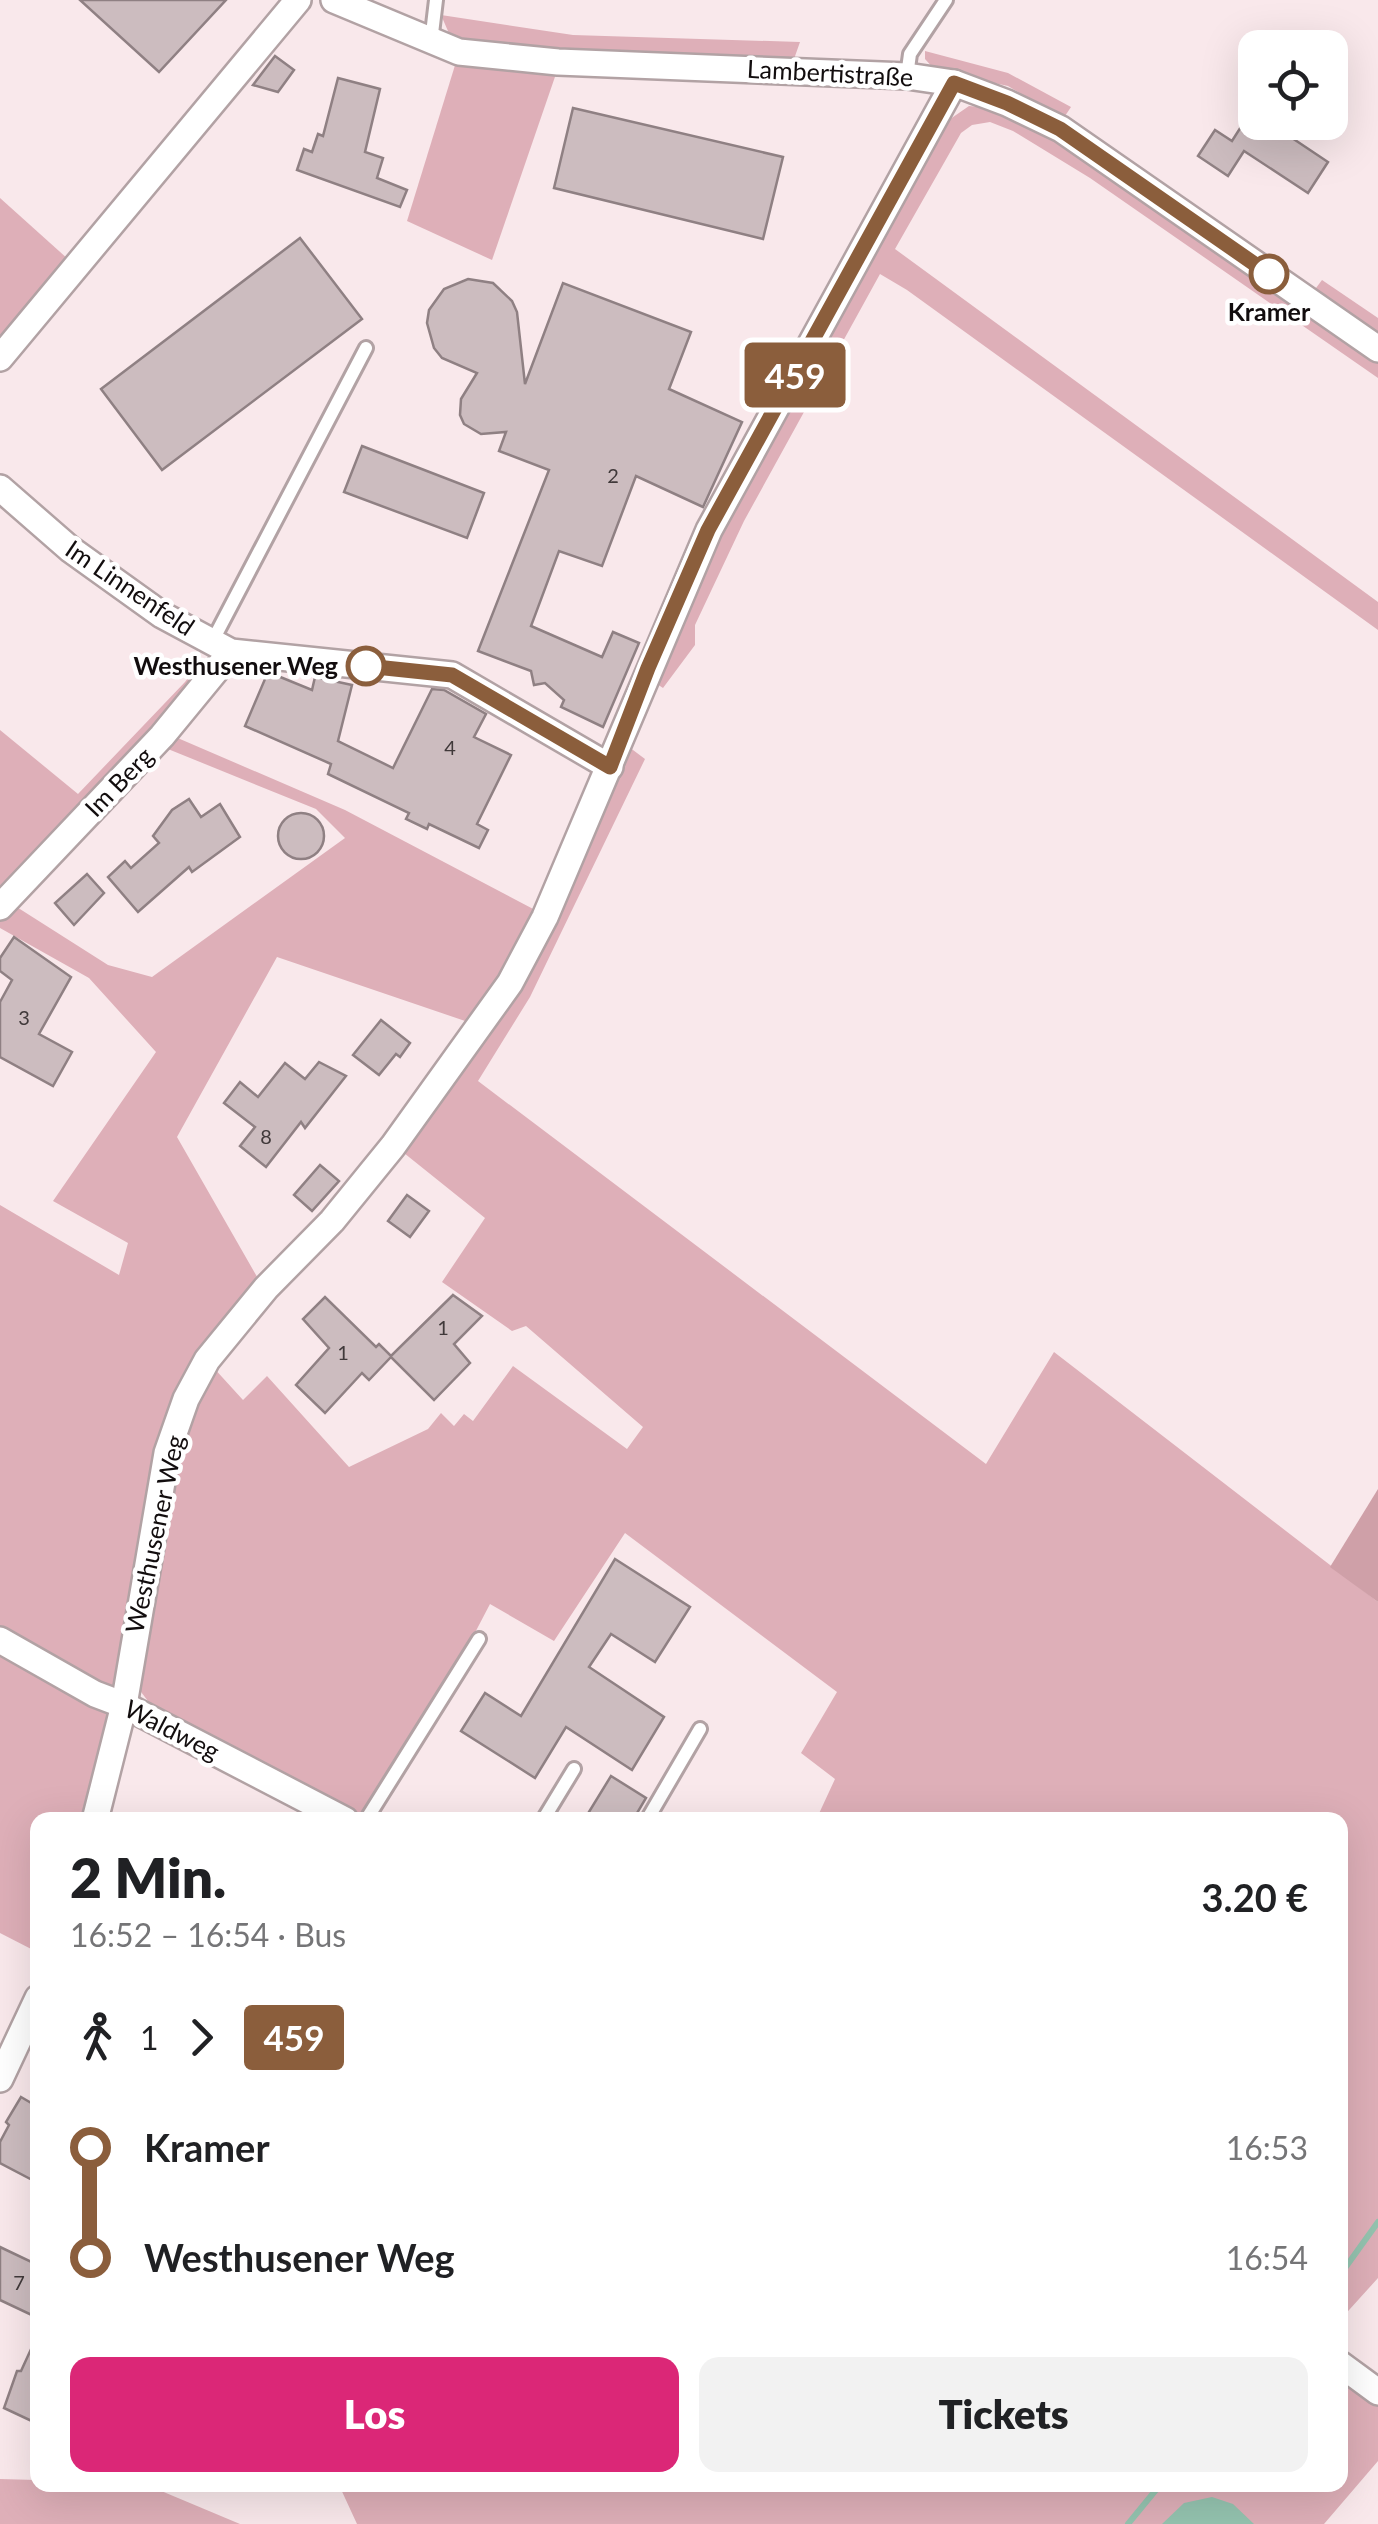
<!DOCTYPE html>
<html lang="de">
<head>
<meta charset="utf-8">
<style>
  :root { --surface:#fff; --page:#f2f2f2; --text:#202124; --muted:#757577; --accent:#db2777 }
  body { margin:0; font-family:Lato,sans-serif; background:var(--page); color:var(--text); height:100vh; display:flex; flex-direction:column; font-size:38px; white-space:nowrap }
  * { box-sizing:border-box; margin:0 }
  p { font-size:32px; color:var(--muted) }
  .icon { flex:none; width:55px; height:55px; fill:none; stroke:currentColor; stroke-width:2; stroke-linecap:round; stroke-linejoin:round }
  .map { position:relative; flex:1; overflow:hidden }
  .drawer { position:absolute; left:30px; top:1812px; width:1318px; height:680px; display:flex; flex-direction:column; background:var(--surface); border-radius:20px; box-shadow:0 10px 40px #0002 }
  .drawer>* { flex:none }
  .badge { padding:0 20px; border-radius:8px; font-size:35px; line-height:65px }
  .buttons { position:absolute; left:1238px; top:30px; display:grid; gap:20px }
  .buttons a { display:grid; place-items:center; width:110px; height:110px; border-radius:20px; background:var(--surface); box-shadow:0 10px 40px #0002; font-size:50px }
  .map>.badge { position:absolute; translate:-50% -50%; box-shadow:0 0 0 5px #fff }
  .legs { display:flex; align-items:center; gap:15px; height:110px; padding:0 40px; font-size:32px }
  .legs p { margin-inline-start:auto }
  .headline { display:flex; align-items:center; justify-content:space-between; height:170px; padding:0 40px }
  h1 { font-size:55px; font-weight:800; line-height:75px }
  .button { display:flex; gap:20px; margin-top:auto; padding:20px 40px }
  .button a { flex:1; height:115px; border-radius:20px; background:var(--accent); color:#fff; font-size:40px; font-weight:800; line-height:115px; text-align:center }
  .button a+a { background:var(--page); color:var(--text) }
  ul { padding:0 40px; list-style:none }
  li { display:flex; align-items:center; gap:35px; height:110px; font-size:38px }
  li i { display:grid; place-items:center; width:15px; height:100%; margin:0 12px; background:currentColor }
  li i::after { content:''; width:25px; height:25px; margin:-12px; border:8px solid; border-radius:50%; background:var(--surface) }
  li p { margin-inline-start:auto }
  li:first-child i { background:linear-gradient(#0000 50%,currentColor 0) }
  li:last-child i { background:linear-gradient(currentColor 50%,#0000 0) }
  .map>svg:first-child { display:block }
  .green { fill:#deafb8 }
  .forest { fill:#cfa0a8 }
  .water { fill:#94c3af }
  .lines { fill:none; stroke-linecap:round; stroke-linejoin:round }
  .stream { stroke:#94c3af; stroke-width:6 }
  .building { fill:#ccbcbf; stroke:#8f8083; stroke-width:2.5 }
  .lane-casing { stroke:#b2a2a4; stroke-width:18 }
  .street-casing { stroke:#b2a2a4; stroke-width:30 }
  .lane { stroke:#fff; stroke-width:12 }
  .street { stroke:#fff; stroke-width:25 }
  .line-1-casing { stroke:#fff; stroke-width:22 }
  .line-1 { stroke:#8b5e3c; stroke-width:15 }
  .stop-1-dot { fill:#fff; stroke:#8b5e3c; stroke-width:5 }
  .labels { text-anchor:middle; stroke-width:9; stroke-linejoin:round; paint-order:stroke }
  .number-label { font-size:20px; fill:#40393a }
  .street-label { font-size:25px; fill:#120d0e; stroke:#fff }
  .stop-label { font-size:25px; font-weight:bold; fill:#120d0e; stroke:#fff }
</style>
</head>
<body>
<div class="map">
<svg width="1378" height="2524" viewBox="0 0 1378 2524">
  <rect width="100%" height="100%" fill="#f9e8eb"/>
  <g class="green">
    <path d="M441,15L573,35L800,42L794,59L575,52L451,38Z"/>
    <path d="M925,51L1008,73L1071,107L1063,119L1008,86L935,70L925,59Z"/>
    <path d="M456,62L557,71L492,260L407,221Z"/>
    <path d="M969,106C1024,109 1128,189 1176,222C1243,268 1311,315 1378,362V378L1090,178L1013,131L990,122L972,125L961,133L895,249L1378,602V630L907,290L880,274L744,521L695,625V645L663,688L657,684L718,536L943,124Z"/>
    <path d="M0,198L69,260L0,343Z"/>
    <path d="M1322,280L1378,318V336L1313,292Z"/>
    <path d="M202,660V674L0,895V730L78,794L185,682Z"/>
    <path d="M173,736L345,810L537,911L503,977L471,1023L277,957L177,1137L260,1282L202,1356L116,1686L111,1689L0,1633V1205L119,1275L128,1243L53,1201L156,1052L89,978L0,928V917L12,904L108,965L152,977L345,838L316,809L163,747Z"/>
    <path d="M629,747L645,759L530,997L478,1081L986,1464L1054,1352L1378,1602V2278L1340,2320V1820H816L835,1779L801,1753L837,1692L625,1533L554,1641L490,1604L377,1820H361L157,1713L135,1684L175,1453L212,1366L243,1400L267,1376L349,1467L428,1429L441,1413L454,1426L464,1414L473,1421L513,1366L627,1449L643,1427L526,1326L512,1331L442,1282L485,1218L399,1149L521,984Z"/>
    <path d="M0,1647L110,1712L87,1820H38L37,1952L0,1933Z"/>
    <path d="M1340,2370L1378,2398V2461L1324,2524H357L339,2485H1340Z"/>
    <path d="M0,2479L37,2480L38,2485H147L240,2524H0Z"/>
  </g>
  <path class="forest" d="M1378,1489V1602L1330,1567Z"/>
  <path class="water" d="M1212,2497L1233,2504L1254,2524H1162L1184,2503Z"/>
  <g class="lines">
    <g class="stream">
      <path d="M1340,2275L1378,2222"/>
      <path d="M1128,2524L1160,2485"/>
    </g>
  </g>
  <g class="building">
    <path d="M80,0H226L159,72Z"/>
    <path d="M275,56L294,70L278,92L253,85Z"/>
    <path d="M338,78L380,89L365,152L383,158L377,178L407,190L400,207L297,170L304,149L312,152L318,134L323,136Z"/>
    <path d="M573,108L783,157L763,239L554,188Z"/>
    <path d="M1244,122H1268L1328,162L1308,193L1244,151L1228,176L1198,156L1215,130L1232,141Z"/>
    <path d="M300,238L362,319L162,470L101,389Z"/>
    <path d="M468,279L493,283L512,301L517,312L525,384L563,283L691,332L669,389L742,422L703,507L636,476L602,566L559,551L531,626L602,657L613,632L639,643L603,727L561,707L564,700L545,683L534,685L531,671L478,651L549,470L499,451L506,432L481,434L464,424L460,415L461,399L477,373L442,358L434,348L427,323L429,310L444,289Z"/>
    <path d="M362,446L484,493L467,538L344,492Z"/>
    <path d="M268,672L312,690L315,677L352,685L338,741L393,768L432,689L444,690L486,714L474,737L511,755L477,824L488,830L479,848L429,824L427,829L406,819L409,813L328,774L331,764L245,726Z"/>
    <path d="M189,799L201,817L220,804L240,837L192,872L189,867L138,912L108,877L125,861L131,868L159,843L153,836L172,810Z"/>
    <circle cx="301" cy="836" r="23"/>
    <path d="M87,874L104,893L74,925L55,903Z"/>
    <path d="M14,937L71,977L39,1034L72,1052L53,1086L0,1057V1002L12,980L0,971V958Z"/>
    <path d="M381,1020L410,1043L400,1057L396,1054L379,1075L353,1055Z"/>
    <path d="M319,1062L346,1076L305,1128L301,1122L266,1167L240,1146L255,1127L224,1103L240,1082L258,1097L285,1063L305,1079Z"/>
    <path d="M320,1165L339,1181L312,1211L294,1195Z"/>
    <path d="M407,1195L429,1211L410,1237L388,1221Z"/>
    <path d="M453,1295L482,1316L454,1344L470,1363L434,1400L391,1357L369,1380L362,1373L325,1413L296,1385L329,1348L303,1319L325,1297L376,1347L379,1344L391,1356Z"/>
    <path d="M615,1559L690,1607L655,1662L611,1634L589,1667L664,1717L632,1770L566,1727L535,1778L461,1731L485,1693L521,1716Z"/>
    <path d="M611,1776L646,1798L633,1820H584Z"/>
    <path d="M21,2097L38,2107V2183L0,2163V2142L9,2125L6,2122Z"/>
    <path d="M0,2247L38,2265V2318L0,2300Z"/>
    <path d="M38,2334V2424L4,2408L17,2371H21Z"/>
  </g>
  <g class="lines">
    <g class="lane-casing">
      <g id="lane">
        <path d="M431,42L436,0"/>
        <path d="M907,76L910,54L946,0"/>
        <path d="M212,642L366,348"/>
        <path d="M366,1820L479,1639"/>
        <path d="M543,1820L574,1769"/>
        <path d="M647,1820L700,1729"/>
      </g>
    </g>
    <g class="street-casing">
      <g id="street">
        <path d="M334,0L459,52L558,62L907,76L954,83L1007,103L1061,129L1378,349"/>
        <path d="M0,358L298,0"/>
        <path d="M0,488L70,549L162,615L231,652L452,675L610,767"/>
        <path d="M0,907L162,736L231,652"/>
        <path d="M0,1640L95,1694L124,1705L345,1820"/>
        <path d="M95,1820L124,1705L167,1453L186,1399L207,1360L266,1288L332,1221L393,1146L510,983L545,917L709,530L954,83"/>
        <path d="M0,2079L38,1998"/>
        <path d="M1340,2364L1378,2392"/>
      </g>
    </g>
    <use href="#lane" class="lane"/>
    <use href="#street" class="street"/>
  </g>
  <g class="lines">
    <g class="line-1-casing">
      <path id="line-1" d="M366,666L452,675L610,767L648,668L708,530L954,83L1007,103L1060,129L1269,274"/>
    </g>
    <use href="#line-1" class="line-1"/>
  </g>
  <g class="stop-1-dot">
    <circle cx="1269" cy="274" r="18"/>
    <circle cx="366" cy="666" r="18"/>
  </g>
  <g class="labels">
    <g class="number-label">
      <text x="613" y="483">2</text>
      <text x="450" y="755">4</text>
      <text x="24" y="1025">3</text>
      <text x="266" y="1144">8</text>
      <text x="443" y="1335">1</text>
      <text x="343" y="1360">1</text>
      <text x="19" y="2290">7</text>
    </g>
    <g class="street-label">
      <text transform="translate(830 73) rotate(3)" y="9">Lambertistraße</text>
      <text transform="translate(130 588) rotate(34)" y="9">Im Linnenfeld</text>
      <text transform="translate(119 782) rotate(-46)" y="9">Im Berg</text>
      <text transform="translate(155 1534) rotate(-78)" y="9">Westhusener Weg</text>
      <text transform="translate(172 1730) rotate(27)" y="9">Waldweg</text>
    </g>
    <g class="stop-label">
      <text x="1269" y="321">Kramer</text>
      <text x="338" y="675" text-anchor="end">Westhusener Weg</text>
    </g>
  </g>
</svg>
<div class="buttons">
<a><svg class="icon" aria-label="locate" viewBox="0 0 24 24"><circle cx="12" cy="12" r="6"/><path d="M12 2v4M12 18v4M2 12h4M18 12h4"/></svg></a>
</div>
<b class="badge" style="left:795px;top:375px;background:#8b5e3c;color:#fff">459</b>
<section class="drawer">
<div class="headline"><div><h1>2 Min.</h1><p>16:52 – 16:54 · Bus</p></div><b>3.20 €</b></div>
<div class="legs"><svg class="icon" aria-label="walk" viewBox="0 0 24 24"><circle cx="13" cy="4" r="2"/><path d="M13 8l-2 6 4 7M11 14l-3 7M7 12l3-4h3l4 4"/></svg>1<svg class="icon" aria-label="forward" viewBox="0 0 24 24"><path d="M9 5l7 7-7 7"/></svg><b class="badge" style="background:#8b5e3c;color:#fff">459</b></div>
<ul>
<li><i style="color:#8b5e3c"></i><b>Kramer</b><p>16:53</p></li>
<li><i style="color:#8b5e3c"></i><b>Westhusener Weg</b><p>16:54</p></li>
</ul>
<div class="button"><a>Los</a><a>Tickets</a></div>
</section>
</div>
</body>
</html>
